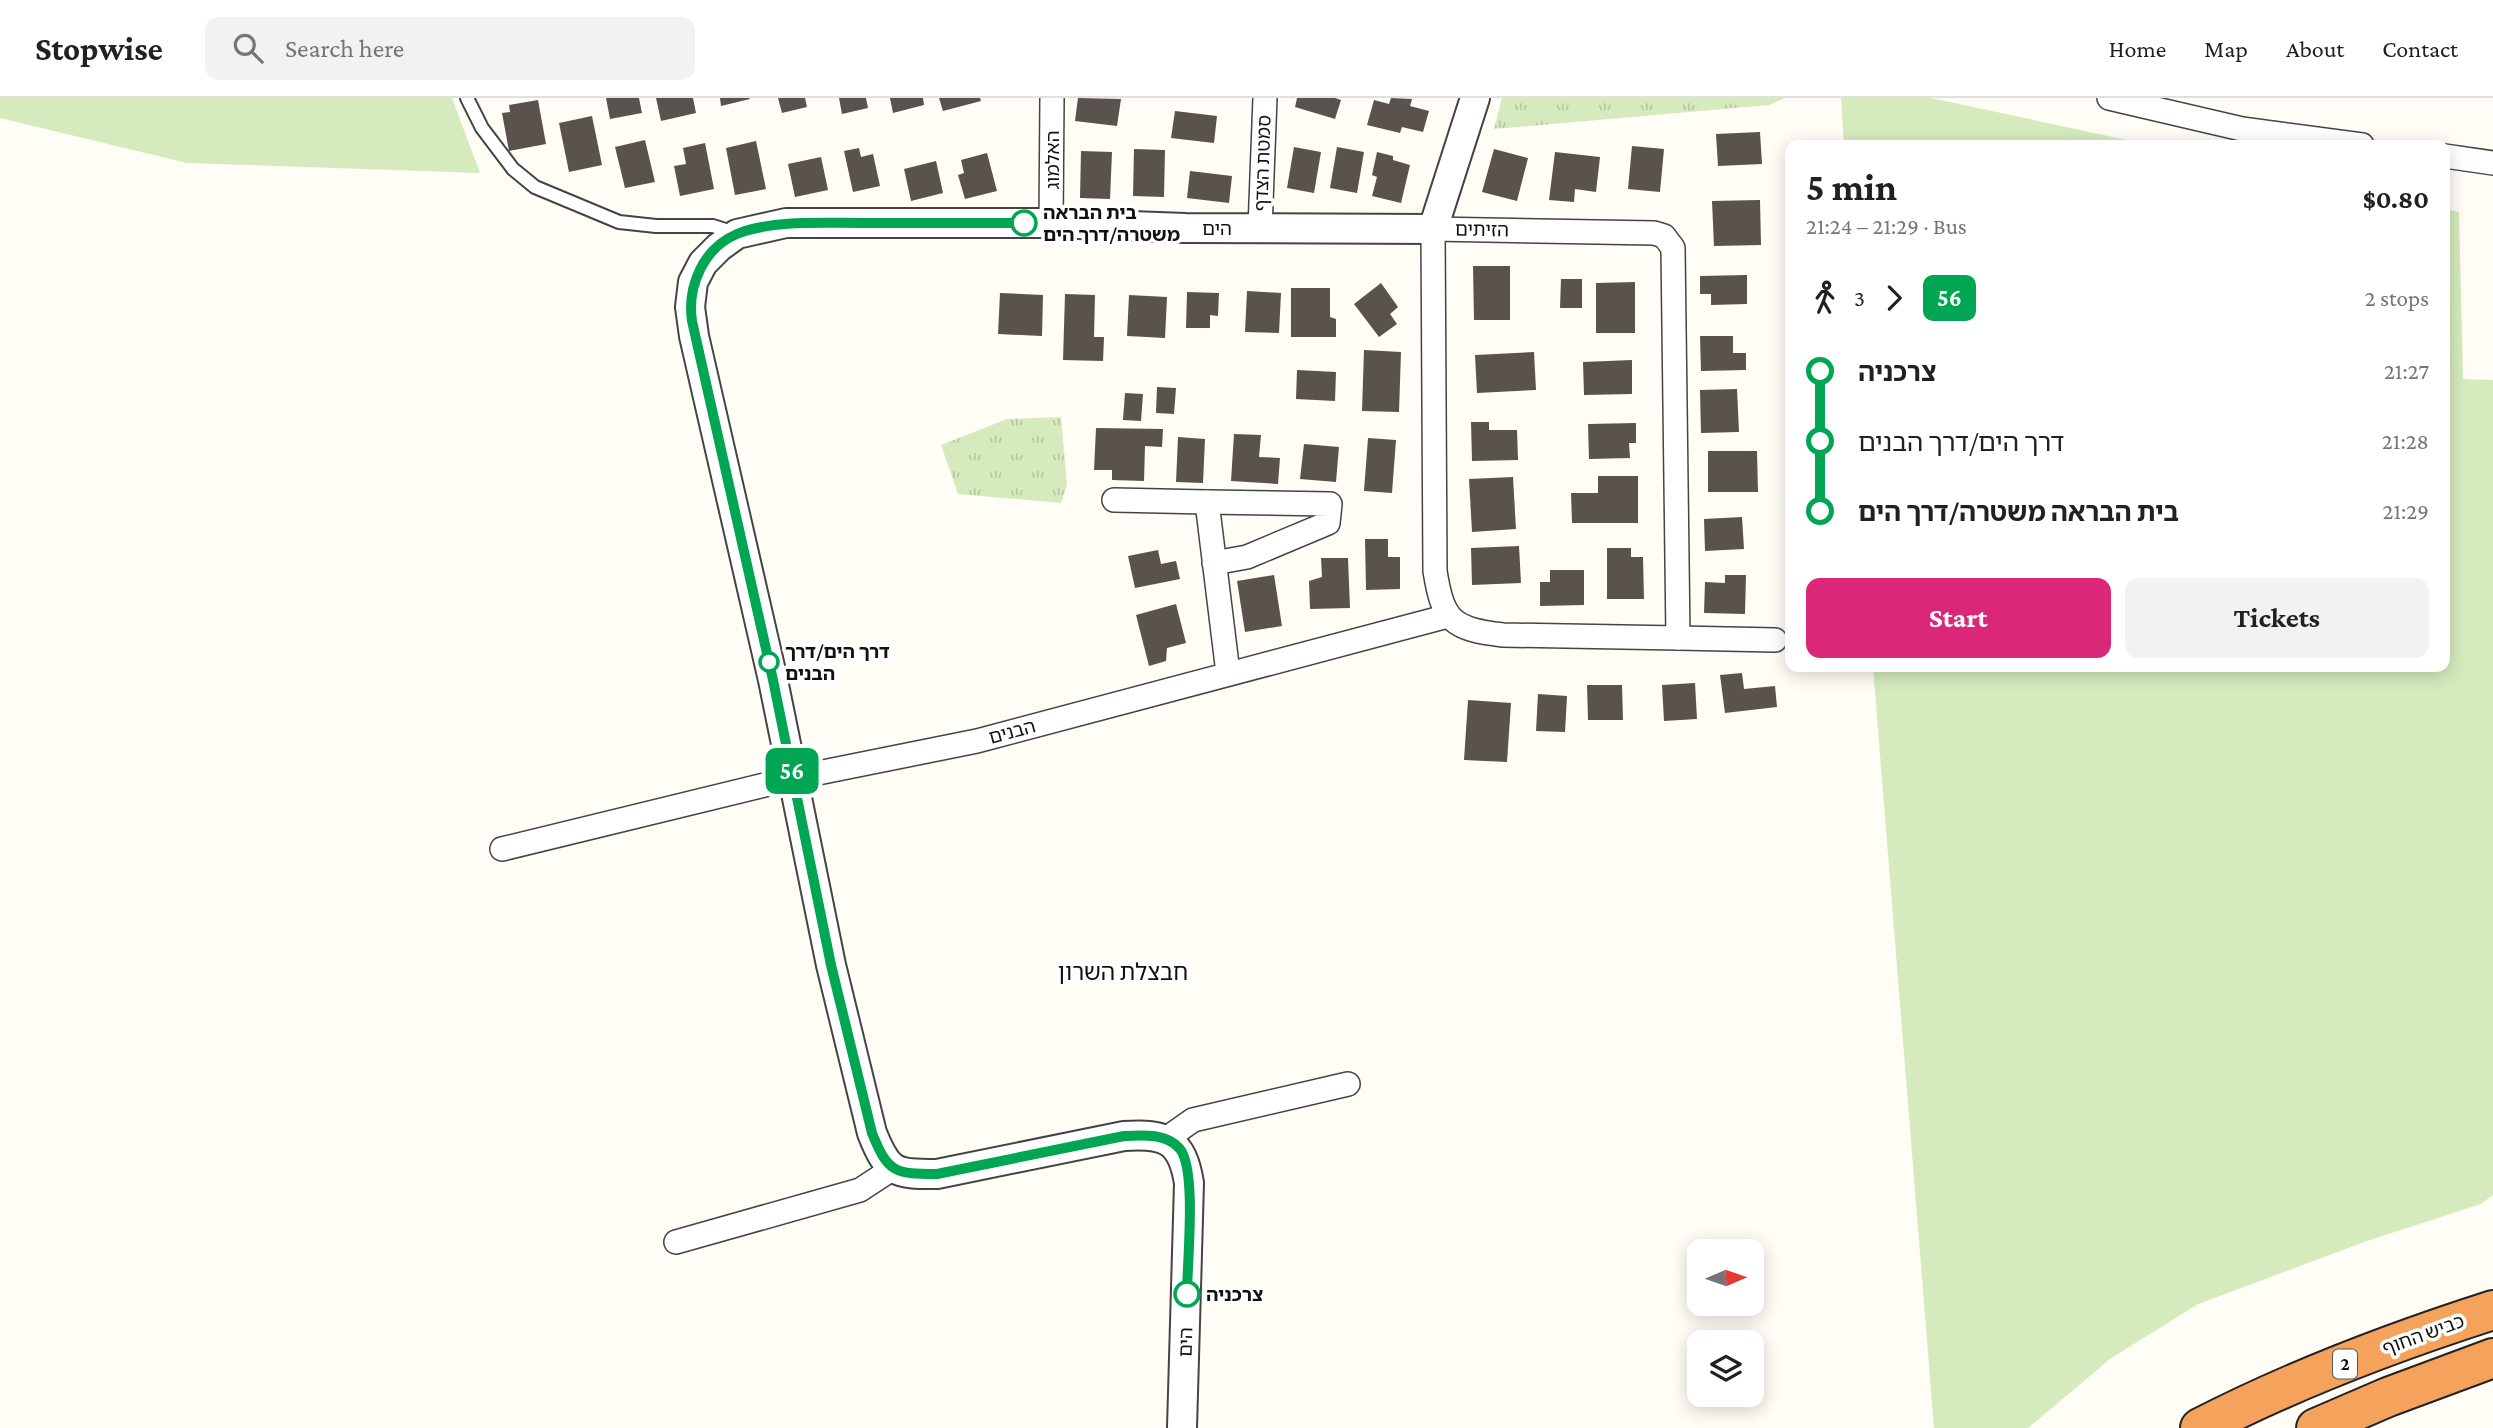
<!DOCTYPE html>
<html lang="en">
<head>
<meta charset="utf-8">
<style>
  :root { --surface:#fff; --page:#f2f2f2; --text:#202124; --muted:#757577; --line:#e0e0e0; --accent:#db2777 }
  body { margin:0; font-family:"Crimson Pro","Noto Sans Hebrew",serif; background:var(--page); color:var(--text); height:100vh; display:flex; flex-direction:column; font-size:26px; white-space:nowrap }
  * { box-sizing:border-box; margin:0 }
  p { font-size:23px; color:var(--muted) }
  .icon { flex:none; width:38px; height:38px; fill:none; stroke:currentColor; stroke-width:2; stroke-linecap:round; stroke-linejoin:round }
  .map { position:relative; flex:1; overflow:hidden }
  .sheet { position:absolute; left:1785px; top:42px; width:665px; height:532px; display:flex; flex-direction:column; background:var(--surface); border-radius:14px; box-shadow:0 4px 18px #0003 }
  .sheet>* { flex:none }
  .badge { padding:0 14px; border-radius:10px; font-size:24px; line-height:46px }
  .needle { width:46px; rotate:88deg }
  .buttons { position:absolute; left:1687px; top:1141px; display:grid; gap:14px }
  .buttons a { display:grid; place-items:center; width:77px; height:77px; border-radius:14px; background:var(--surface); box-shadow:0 4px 18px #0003; font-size:35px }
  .map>.badge { position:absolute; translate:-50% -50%; box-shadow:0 0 0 4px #fff }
  .legs { display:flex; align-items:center; gap:10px; height:77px; padding:0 21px; font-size:23px }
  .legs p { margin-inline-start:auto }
  .overview { display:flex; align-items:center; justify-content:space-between; height:119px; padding:0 21px }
  h1 { font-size:38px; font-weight:700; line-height:52px }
  .primary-button { display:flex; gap:14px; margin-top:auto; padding:14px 21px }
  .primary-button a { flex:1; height:80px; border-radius:14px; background:var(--accent); color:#fff; font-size:28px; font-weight:700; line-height:80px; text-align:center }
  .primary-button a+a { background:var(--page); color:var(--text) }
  ul { padding:0 21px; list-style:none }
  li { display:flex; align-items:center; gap:24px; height:70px; font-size:26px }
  li i { display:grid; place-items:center; width:10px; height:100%; margin:0 9px; background:currentColor }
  li i::after { content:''; width:18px; height:18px; margin:-9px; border:5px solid; border-radius:50%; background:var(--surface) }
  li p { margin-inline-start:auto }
  li:first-child i { background:linear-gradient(#0000 50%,currentColor 0) }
  li:last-child i { background:linear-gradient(currentColor 50%,#0000 0) }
  header { display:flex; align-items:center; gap:42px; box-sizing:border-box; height:98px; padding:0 35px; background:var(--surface); border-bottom:2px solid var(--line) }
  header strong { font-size:33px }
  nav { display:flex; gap:38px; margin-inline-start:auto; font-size:24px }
  .search { width:490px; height:63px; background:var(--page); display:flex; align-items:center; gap:18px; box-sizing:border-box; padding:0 24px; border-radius:14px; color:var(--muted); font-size:26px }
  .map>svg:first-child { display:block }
  .grass { fill:#d5ebbd }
  .park { fill:url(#park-tufts) }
  .building { fill:#5a524d }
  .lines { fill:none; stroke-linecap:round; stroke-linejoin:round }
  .service-casing { stroke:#444; stroke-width:16 }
  .minor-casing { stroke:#444; stroke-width:26 }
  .tertiary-casing { stroke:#444; stroke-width:32 }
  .motorway-casing { stroke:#222; stroke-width:42 }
  .service { stroke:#fff; stroke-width:12 }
  .minor { stroke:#fff; stroke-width:23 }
  .tertiary { stroke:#fff; stroke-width:28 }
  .motorway { stroke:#f5a25d; stroke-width:38 }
  .line-1-casing { stroke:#fff; stroke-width:16 }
  .line-1 { stroke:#00a651; stroke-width:10 }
  .stop-1-dot { fill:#fff; stroke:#00a651; stroke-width:3.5 }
  .labels { text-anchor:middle; stroke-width:7; stroke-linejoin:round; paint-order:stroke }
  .shield { fill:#fff; stroke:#585858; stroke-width:2 }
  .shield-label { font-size:18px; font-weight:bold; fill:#111 }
  .street-label { font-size:19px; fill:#111; stroke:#fff }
  .stop-label { font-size:19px; font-weight:bold; fill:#111; stroke:#fff; text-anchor:start }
  .quarter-label { font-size:23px; fill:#111; stroke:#fff }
</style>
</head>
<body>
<header>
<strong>Stopwise</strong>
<div class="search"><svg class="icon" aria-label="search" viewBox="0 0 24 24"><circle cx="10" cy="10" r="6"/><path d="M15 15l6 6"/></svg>Search here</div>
<nav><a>Home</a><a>Map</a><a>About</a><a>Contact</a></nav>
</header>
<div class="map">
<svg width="2493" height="1330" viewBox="0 0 2493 1330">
  <defs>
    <pattern id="park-tufts" width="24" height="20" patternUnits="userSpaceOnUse" patternTransform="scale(1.75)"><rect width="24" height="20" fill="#d5ebbd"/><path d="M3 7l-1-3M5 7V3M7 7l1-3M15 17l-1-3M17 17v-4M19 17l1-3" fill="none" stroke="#b6c8a1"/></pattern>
  </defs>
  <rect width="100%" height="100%" fill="#fffdf5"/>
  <g class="grass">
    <path d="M0,0H452L480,75L187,65L0,20Z"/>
    <path d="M1841,0H1931L2150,47H1844Z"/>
    <path d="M2445,111L2459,114L2463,281L2493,282V1097L2481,1106L2367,1143L2198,1206L2110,1261L2028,1330H1934L1873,569H2445Z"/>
  </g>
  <g class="park">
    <path d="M1502,0H1783V1L1769,7L1494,31Z"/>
    <path d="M1061,319L1067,386L1061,405L958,396L941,347L1007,321Z"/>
  </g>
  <g class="building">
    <path d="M606,0H639L642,15L610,21Z"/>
    <path d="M656,0H693L696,15L661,23Z"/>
    <path d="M720,0H749L750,1L721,8Z"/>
    <path d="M778,0H805L807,9L782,15Z"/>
    <path d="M839,0H866L868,10L842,16Z"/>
    <path d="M890,0H923L924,7L893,15Z"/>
    <path d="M939,0H980L981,3L943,13Z"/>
    <path d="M1078,0L1121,1L1117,28L1075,23Z"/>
    <path d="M1297,0H1335L1341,2L1335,21L1295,9Z"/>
    <path d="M1391,0L1412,1L1410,8L1429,13L1423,34L1402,29L1400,35L1367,27L1374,2L1389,6Z"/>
    <path d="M538,2L546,46L509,53L502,15L510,14L509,7Z"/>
    <path d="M1175,13L1217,18L1214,45L1171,40Z"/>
    <path d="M592,18L602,67L569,74L559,25Z"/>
    <path d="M1760,34L1762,66L1718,68L1716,36Z"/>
    <path d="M645,42L655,84L625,90L615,49Z"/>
    <path d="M756,43L766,91L735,97L726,50Z"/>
    <path d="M705,45L714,91L680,98L674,68L686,66L683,50Z"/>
    <path d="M1632,48L1664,51L1660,94L1628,91Z"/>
    <path d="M1294,49L1321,54L1314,95L1287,90Z"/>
    <path d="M1337,49L1364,54L1357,95L1330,90Z"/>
    <path d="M859,50L861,59L873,56L880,88L853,94L844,53Z"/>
    <path d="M1134,51L1165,52L1164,99L1133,98Z"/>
    <path d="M1494,51L1528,60L1517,103L1482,94Z"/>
    <path d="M1081,53L1112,54L1110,101L1080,100Z"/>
    <path d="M1377,54L1393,58V62L1410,67L1401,105L1372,98L1377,79L1372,77Z"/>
    <path d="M1555,54L1600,59L1596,94L1575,91L1574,104L1549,102Z"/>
    <path d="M987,55L997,93L965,101L958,77L964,75L961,62Z"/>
    <path d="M821,59L828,92L795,99L788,66Z"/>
    <path d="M936,63L943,95L911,103L904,71Z"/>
    <path d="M1190,73L1232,78L1229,105L1187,100Z"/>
    <path d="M1760,102L1761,147L1714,148L1712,103Z"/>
    <path d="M1473,168H1510V222H1474Z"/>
    <path d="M1747,177V206L1711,207V196H1700V178Z"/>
    <path d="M1561,181H1582V210H1560Z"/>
    <path d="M1635,184V235H1596V185Z"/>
    <path d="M1381,185L1398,209L1390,216L1397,226L1379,239L1354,206Z"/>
    <path d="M1291,190H1330V219L1336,221V239H1291Z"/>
    <path d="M1247,193L1281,195L1279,235L1245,234Z"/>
    <path d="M1187,194L1219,195L1218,218L1210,217V230H1186Z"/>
    <path d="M1000,195L1043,197L1042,238L998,236Z"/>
    <path d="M1065,196L1095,197L1094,239H1104L1103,263L1063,262Z"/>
    <path d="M1129,197L1167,199L1165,240L1127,238Z"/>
    <path d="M1700,238H1733V255H1746V272L1701,273Z"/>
    <path d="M1364,252L1401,254L1399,314L1362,313Z"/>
    <path d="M1534,254L1536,292L1477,295L1475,257Z"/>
    <path d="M1632,262V296L1584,297L1583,264Z"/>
    <path d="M1297,272L1336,274L1335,303L1296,301Z"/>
    <path d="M1157,289L1176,290L1174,316L1156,315Z"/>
    <path d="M1737,291L1739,334L1701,335L1700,292Z"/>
    <path d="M1125,295L1143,296L1141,323L1123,322Z"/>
    <path d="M1471,324H1489V332H1517L1518,362L1472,363Z"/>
    <path d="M1636,325V345H1629L1630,360L1589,361L1588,326Z"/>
    <path d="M1096,330L1163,331L1162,349L1145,348L1144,383L1112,382V372H1094Z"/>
    <path d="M1234,336L1261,337L1259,359L1280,360L1278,386L1231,383Z"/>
    <path d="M1178,339L1205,341L1203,385L1176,384Z"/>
    <path d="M1368,340L1396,342L1392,395L1364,393Z"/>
    <path d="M1304,346L1339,349L1336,384L1300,381Z"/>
    <path d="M1708,353H1757L1758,394H1708Z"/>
    <path d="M1598,378H1638V425H1572L1571,395H1598Z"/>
    <path d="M1513,379L1516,431L1472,434L1469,381Z"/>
    <path d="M1742,419L1744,451L1705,453L1704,421Z"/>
    <path d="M1365,441H1388V459H1400V491L1366,492Z"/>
    <path d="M1519,448L1521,485L1472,487L1471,450Z"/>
    <path d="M1607,450H1631V459H1643L1644,501H1607Z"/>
    <path d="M1158,452L1161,466L1176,463L1180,481L1135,490L1128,458Z"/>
    <path d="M1321,460H1348L1350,510L1310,511L1309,483L1322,479Z"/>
    <path d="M1550,472H1584V507L1540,508V484H1550Z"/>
    <path d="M1274,477L1282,528L1245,534L1237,483Z"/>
    <path d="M1725,477H1746L1745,516L1704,515L1705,484L1725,485Z"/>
    <path d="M1176,506L1186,545L1167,550L1166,563L1149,568L1136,517Z"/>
    <path d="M1742,575L1744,591L1775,588L1777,609L1725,615L1720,577Z"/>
    <path d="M1695,585L1697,621L1664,623L1662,587Z"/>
    <path d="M1587,587H1622L1623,622H1588Z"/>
    <path d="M1538,596L1567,598L1565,634L1536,633Z"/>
    <path d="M1468,602L1511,605L1507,664L1464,662Z"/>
  </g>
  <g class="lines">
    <g class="service-casing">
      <path id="service" d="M467,0L482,30L513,71L535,89L619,124L656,128H713L735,135"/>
    </g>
    <g class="minor-casing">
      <g id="minor">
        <path d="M2109,0L2242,31L2362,47"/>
        <path d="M2445,58L2493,65"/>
        <path d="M1051,125L1052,0"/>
        <path d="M1260,130L1265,0"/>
        <path d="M1433,131L1654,135L1664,138L1673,150L1678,540L1503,537C1452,531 1443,523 1435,473Z"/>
        <path d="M1114,402L1207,404"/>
        <path d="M1214,465L1247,459L1328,425L1330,406L1207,404L1228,575"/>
        <path d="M1678,540L1775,542"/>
        <path d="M502,751L793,680L977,643L1448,518"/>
        <path d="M1166,1041L1193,1022L1348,986"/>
        <path d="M676,1144L860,1092L892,1071"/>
      </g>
    </g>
    <g class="tertiary-casing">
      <path id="tertiary" d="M1182,1330L1189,1085C1182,1042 1166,1035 1124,1038L937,1076C894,1076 888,1075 872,1035L831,867L773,582L694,238L690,209L693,184L703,165L719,149L737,136L786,125H1051L1185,130L1433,131L1475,0"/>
    </g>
    <g class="motorway-casing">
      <g id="motorway">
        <path d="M2200,1330C2293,1282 2393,1244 2493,1212"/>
        <path d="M2316,1330L2388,1299L2493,1260"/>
      </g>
    </g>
    <use href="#service" class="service"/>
    <use href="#minor" class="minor"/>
    <use href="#tertiary" class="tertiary"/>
    <use href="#motorway" class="motorway"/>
  </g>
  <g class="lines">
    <g class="line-1-casing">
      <path id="line-1" d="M1024,125C969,125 914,125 859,125C823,125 771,122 737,136C703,150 687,189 692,223L773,582L831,867L872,1035C888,1075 895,1076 937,1076L1124,1038C1142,1037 1167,1035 1180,1051C1197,1073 1187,1165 1187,1196"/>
    </g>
    <use href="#line-1" class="line-1"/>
  </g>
  <g class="stop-1-dot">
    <circle cx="1024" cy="125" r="12"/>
    <circle cx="769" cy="564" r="9"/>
    <circle cx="1187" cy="1196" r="12"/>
  </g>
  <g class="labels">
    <rect class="shield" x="2333" y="1251.5" width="24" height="29" rx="5"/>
    <g class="shield-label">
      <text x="2345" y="1272">2</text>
    </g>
    <g class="street-label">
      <text transform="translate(1052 62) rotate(-90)" y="7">האלמוג</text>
      <text transform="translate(1262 65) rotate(-88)" y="7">סמטת הצדף</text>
      <text x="1217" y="137">הים</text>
      <text transform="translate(1482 131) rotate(1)" y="7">הזיתים</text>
      <text transform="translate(1012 633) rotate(-15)" y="7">הבנים</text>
      <text transform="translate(2423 1236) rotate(-20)" y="7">כביש החוף</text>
      <text transform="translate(1185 1244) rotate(-88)" y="7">הים</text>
    </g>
    <g class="stop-label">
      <text x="1043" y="121">בית הבראה<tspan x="1043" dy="22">משטרה/דרך הים</tspan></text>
      <text x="785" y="560">דרך הים/דרך<tspan x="785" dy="22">הבנים</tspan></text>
      <text x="1206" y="1203">צרכניה</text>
    </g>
    <g class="quarter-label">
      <text x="1123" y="882">חבצלת השרון</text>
    </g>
  </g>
</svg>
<div class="buttons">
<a><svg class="needle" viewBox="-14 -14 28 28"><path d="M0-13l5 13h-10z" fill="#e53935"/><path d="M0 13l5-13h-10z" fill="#757577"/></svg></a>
<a><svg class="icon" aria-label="layers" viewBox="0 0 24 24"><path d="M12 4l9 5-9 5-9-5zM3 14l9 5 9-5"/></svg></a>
</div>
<b class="badge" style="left:792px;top:673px;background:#00a651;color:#fff">56</b>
<section class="sheet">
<div class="overview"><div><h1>5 min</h1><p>21:24 – 21:29 · Bus</p></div><b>$0.80</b></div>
<div class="legs"><svg class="icon" aria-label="walk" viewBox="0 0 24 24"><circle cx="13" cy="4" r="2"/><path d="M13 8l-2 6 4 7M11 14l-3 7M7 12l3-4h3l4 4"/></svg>3<svg class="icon" aria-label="forward" viewBox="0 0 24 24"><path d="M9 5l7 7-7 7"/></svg><b class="badge" style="background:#00a651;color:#fff">56</b><p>2 stops</p></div>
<ul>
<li><i style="color:#00a651"></i><b>צרכניה</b><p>21:27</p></li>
<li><i style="color:#00a651"></i><span>דרך הים/דרך הבנים</span><p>21:28</p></li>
<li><i style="color:#00a651"></i><b>בית הבראה משטרה/דרך הים</b><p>21:29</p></li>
</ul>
<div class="primary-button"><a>Start</a><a>Tickets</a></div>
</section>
</div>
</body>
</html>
